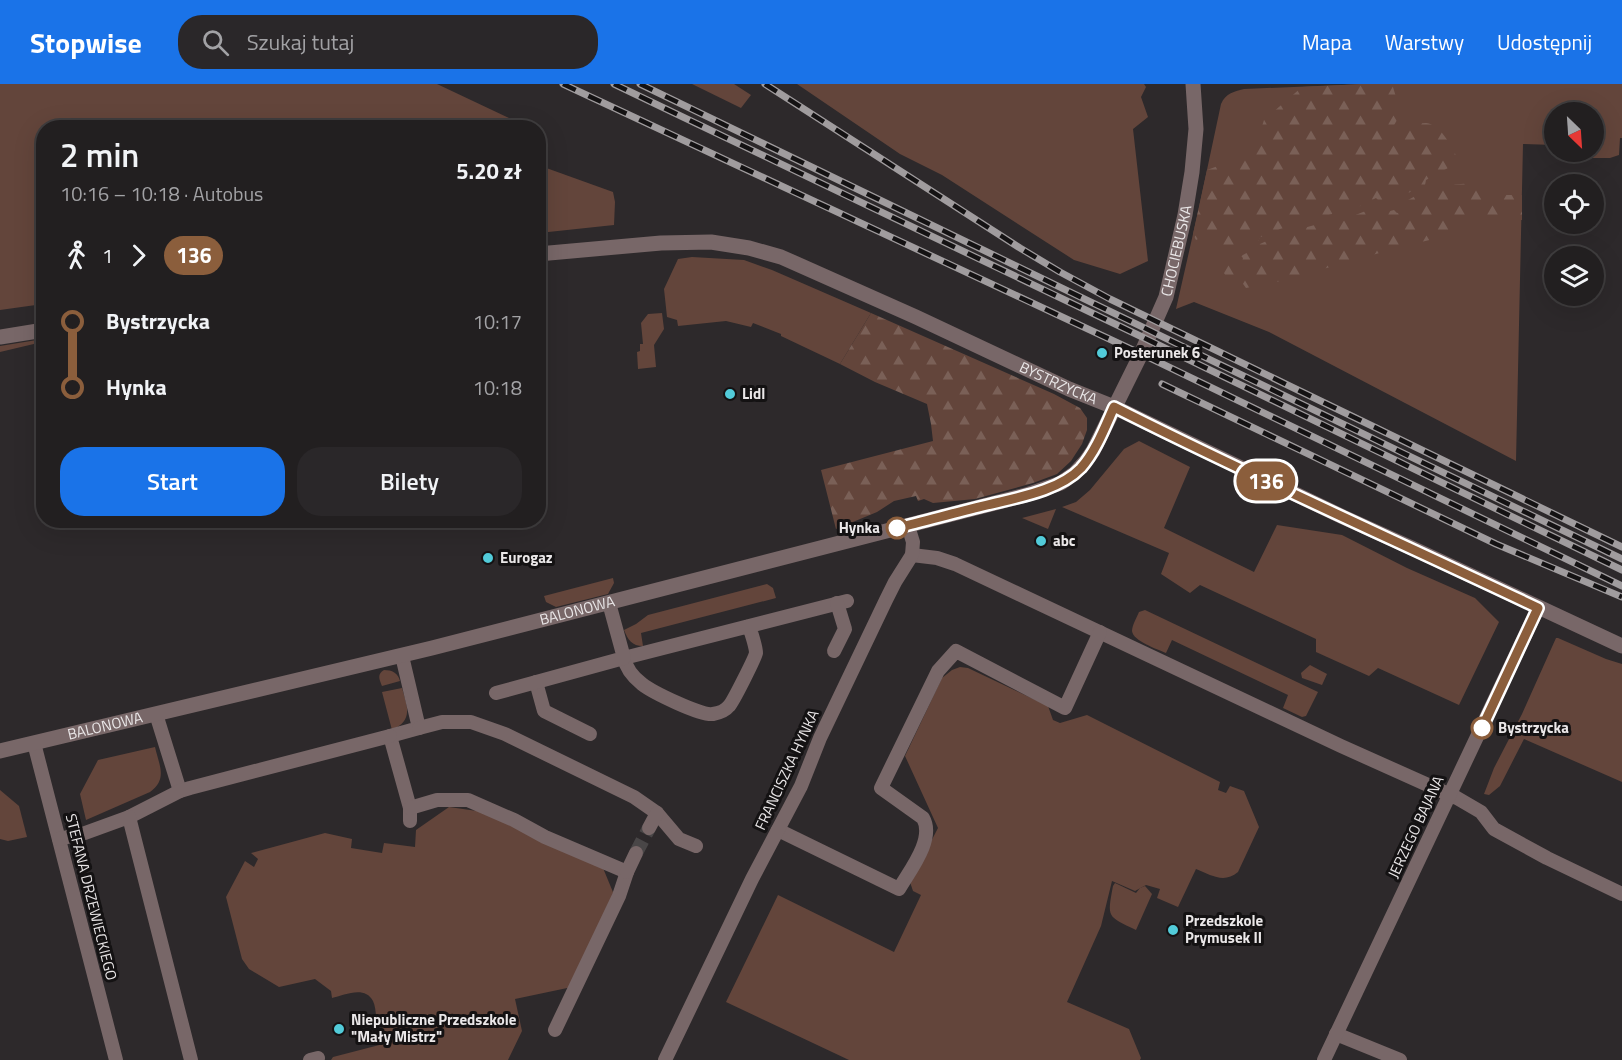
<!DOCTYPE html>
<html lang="pl">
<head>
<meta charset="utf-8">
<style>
  :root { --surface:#221f20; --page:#2a2729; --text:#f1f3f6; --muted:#a2a2a5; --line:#3f3d3e; --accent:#1a73e8 }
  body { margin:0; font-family:"Titillium Web",sans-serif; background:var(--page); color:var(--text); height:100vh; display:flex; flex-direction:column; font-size:22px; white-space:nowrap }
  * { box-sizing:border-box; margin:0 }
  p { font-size:20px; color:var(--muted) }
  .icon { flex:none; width:33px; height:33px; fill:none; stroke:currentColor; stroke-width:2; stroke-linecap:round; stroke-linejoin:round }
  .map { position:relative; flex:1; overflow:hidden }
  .drawer { position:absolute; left:36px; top:36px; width:510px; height:408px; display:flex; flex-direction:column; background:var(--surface); border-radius:24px; box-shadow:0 6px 24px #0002,0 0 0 2px var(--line) }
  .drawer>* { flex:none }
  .badge { padding:0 12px; border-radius:20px; font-size:21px; line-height:39px }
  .needle { width:39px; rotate:155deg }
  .tools { position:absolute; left:1544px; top:18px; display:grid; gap:12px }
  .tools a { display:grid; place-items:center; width:60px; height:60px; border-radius:50%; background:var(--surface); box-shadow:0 6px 24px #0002,0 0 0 2px var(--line); font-size:30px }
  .map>.badge { position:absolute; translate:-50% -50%; box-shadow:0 0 0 3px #fff }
  .legs { display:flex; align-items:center; gap:9px; height:66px; padding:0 24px; font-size:20px }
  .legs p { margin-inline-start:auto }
  .head { display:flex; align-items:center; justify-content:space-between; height:102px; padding:0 24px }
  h1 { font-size:33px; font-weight:600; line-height:45px }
  .primary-button { display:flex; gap:12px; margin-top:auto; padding:12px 24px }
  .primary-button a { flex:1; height:69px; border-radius:24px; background:var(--accent); color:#fff; font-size:24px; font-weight:600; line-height:69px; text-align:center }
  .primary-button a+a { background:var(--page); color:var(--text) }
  ul { padding:0 24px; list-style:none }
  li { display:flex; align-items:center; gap:21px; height:66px; font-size:22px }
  li i { display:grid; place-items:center; width:9px; height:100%; margin:0 8px; background:currentColor }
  li i::after { content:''; width:15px; height:15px; margin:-8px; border:4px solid; border-radius:50%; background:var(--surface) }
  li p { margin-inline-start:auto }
  li:first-child i { background:linear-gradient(#0000 50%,currentColor 0) }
  li:last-child i { background:linear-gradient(currentColor 50%,#0000 0) }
  header { display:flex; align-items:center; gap:36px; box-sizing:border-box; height:84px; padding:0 30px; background:var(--accent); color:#fff }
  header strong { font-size:28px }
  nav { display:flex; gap:33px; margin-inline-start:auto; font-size:21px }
  .search { width:420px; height:54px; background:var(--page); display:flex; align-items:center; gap:15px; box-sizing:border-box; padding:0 21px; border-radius:24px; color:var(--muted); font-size:22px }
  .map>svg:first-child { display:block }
  .green { fill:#63453b }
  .forest { fill:url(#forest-firs) }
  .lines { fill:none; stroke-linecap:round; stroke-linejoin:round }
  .minor-tunnel { stroke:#494647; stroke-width:14; stroke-dasharray:14 7; stroke-linecap:butt }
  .minor { stroke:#786768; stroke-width:14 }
  .tertiary { stroke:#786768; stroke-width:15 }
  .rail-casing { stroke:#a09c9e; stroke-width:7 }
  .rail { stroke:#141213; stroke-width:4.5; stroke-dasharray:14; stroke-linecap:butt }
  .line-1-casing { stroke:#fff; stroke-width:14 }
  .line-1 { stroke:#8b5e3c; stroke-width:9 }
  .poi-dot { fill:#52cbd9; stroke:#141213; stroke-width:2 }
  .stop-1-dot { fill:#fff; stroke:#8b5e3c; stroke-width:3 }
  .labels { text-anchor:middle; stroke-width:6; stroke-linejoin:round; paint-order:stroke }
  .street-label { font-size:15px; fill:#eae7e8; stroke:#141213 }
  .poi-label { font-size:15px; font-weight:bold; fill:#eae7e8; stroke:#141213; text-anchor:start }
  .stop-label { font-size:15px; font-weight:bold; fill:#eae7e8; stroke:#141213; text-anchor:end }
</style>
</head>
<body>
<header>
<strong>Stopwise</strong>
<div class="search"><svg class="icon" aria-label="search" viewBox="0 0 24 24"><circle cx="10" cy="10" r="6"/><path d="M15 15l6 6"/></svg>Szukaj tutaj</div>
<nav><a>Mapa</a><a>Warstwy</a><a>Udostępnij</a></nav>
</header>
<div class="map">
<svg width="1622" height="976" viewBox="0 0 1622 976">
  <defs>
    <pattern id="forest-firs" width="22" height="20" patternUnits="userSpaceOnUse" patternTransform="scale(1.5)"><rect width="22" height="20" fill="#63453b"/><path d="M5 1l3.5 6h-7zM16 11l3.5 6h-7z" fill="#7a6057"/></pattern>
  </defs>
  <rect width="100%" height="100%" fill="#2d292b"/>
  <g class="green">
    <path d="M0,0H437L528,43L44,44L43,220L0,226Z"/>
    <path d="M692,0H734L751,11L741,24Z"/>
    <path d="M797,0H1144L1146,3L1141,13L1148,33L1133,45L1148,177L1120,190L1074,176L942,91L900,70Z"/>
    <path d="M1365,0H1622V54H1620L1619,71L1610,74H1592L1591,71L1571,70V68H1593V28H1554V61L1523,60L1516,377L1269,248L1194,218L1176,225L1198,128L1221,20C1226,9 1233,8 1244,5Z"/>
    <path d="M538,81L613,108L615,118L614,141L539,149Z"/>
    <path d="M692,173L744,176L772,186L871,229L840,280L781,252V250L753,239L751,243L726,237L678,242L677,236L667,233L664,205L678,175Z"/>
    <path d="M662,229L664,245L654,261L656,283L638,285L637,268L640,267V260H643L641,239L648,230Z"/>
    <path d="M43,255V263L38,259L0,268V262Z"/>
    <path d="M1139,357L1190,383L1164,444L1254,488L1277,441L1342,451L1407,484L1475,514L1499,538L1459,621L1378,584L1369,592L1316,568V555L1200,501L1190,509L1161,490L1169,469L1062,423L1076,418L1090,406L1124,365Z"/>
    <path d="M1056,425L1048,445L1022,434Z"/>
    <path d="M613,494L614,499L608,510L556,523L546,518L544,512Z"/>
    <path d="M767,500L773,504L776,514L641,549L643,562C632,562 628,556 624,546L636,540L648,531Z"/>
    <path d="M1145,526L1318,608L1306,632L1302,633L1283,624L1288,611L1172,556L1166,569C1157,565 1133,557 1132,547C1132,541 1137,533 1139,528Z"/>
    <path d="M1556,554H1558L1606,575L1622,580V698L1524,655L1500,702L1489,711L1484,710L1494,684L1522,630Z"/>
    <path d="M1310,581L1327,590L1322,601L1302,594L1301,589Z"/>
    <path d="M960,583L968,584L1048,622L1053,636L1060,639L1087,631L1220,698L1218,706L1226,709L1230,702L1244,707L1259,743L1238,788C1224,800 1211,791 1196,785L1178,823L1157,814L1160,805L1146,801L1135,807L1112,797L1101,842L1067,918L1129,945L1141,974L1140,976H849L726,918L778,811L894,868L921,811L913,807L910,798L938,744L905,672L942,594L952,586Z"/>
    <path d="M384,586C392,586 398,589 400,597L382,602C379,595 377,590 384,586Z"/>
    <path d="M402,604C407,622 414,636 392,646L382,608Z"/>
    <path d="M155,663C159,681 168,695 150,708L86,736L80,710L98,676Z"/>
    <path d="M0,706L19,722L27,753L8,757L0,755Z"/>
    <path d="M449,723L484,728L603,784L615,813L572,903L515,915L522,947L508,976H331L333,973L387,959L381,940L377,941C376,934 376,923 373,917C365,901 344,911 332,914L331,907L315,895L279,903L249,885L242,875L226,813L245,777L254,783L258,775L251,769L325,749L352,755L351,764L382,769L384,759L415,763L416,746Z"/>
    <path d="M1115,799L1136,809L1140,804L1145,802L1152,810L1136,846C1107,832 1107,834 1113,802Z"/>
  </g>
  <g class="forest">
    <path d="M1365,0H1392L1401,29L1393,43L1397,45C1406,43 1417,39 1426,39C1441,40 1454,66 1459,78L1426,96L1425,101L1406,110L1403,107L1399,108L1397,113L1393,114L1392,118L1388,120L1384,116L1380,118L1376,114L1372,116V118L1340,129L1337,126L1333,127L1332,130L1280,145L1265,153L1264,152L1260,153L1258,157L1253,158L1251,161L1241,167L1238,164L1233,165L1230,162L1226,163L1225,168L1220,169L1203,160V157L1200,154L1196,156L1193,150L1207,86L1237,75L1252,66L1258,55L1264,36L1302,3Z"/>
    <path d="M1446,94L1448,101L1474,99L1495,111H1522V136H1467L1468,147L1404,162L1281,197L1246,204L1241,197L1230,199L1221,184L1234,177L1237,180L1242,178L1243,174L1241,172L1254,165L1259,164L1260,160L1282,150L1340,134L1343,137L1347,136L1348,134L1378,122L1382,125L1387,124L1390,127L1394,126L1397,129L1402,128L1405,131L1409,130L1411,126L1407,122L1408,116L1421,109L1423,110L1427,108L1428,104Z"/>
    <path d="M871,229L1054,310L1080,324L1087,334V346L1082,360L1071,377L1057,390L1033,399L975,415L933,419L924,415L918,417L916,412L894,417L877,428L836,445L821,386L933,357L931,340L927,320L875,298L840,280Z"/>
  </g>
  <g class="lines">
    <path class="minor-tunnel" d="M636,769L649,744"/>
    <g class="minor">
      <path d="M912,471L937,474L955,480L1341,662L1457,714L1481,728L1494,745L1547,774L1622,810"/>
      <path d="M749,542C751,548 756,563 756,569C755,574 733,618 729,622C725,627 719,629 713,630C701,632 652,608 642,600C633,593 626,584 624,574L847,517"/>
      <path d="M834,567L845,545L837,519"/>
      <path d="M402,572L419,644L390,652L410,724V737"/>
      <path d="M536,598L544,627L590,650"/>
      <path d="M496,609L624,574L609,519"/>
      <path d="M156,630L180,707"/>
      <path d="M419,644L442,638H471L505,650L634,713L657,729L679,755L696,762"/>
      <path d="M34,659L116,976"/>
      <path d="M410,724L437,716H468L514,736L545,753L627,788L619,812L555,946"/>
      <path d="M129,733L180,707L190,704L390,652"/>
      <path d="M649,744L657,729"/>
      <path d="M778,746L899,805C910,786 935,755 923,734L881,704L938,587L956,567L1065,624L1100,548"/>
      <path d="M59,755L85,749L129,733L191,976"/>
      <path d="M627,788L636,769"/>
      <path d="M1336,950L1400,976"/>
      <path d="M310,976L318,974"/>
      <path d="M665,976L752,795L801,702L820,654L886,516L895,498L912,471L913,458L908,442"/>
      <path d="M1324,976L1538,524"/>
    </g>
    <g class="tertiary">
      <path id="s1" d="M538,170L661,159L711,158L749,164L781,173L916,233L1069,305L1114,323L1343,433L1412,464L1622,562"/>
      <path d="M0,253L44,246"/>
      <path id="s2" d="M0,667L432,564L1026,411L1061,399L1075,389L1086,377L1093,367L1141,270L1166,213L1185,131L1192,88L1196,45L1193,0"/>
    </g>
    <g class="rail-casing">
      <g id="rail">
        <path d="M563,0L1150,274L1622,502"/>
        <path d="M614,0L1136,250L1622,486"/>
        <path d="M640,0L1622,475"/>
        <path d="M765,0L1020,164L1060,188L1110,215L1622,463"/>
        <path d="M1162,300L1496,460L1622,513"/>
      </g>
    </g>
    <use href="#rail" class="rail"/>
  </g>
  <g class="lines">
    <g class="line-1-casing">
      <path id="line-1" d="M897,444C926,437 954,429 983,422C1014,414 1058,408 1081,384C1096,367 1105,343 1114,323C1254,394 1397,457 1538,524L1482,644"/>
    </g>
    <use href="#line-1" class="line-1"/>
  </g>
  <g class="poi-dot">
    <circle cx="1102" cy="269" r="6"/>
    <circle cx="730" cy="310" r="6"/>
    <circle cx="1041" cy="457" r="6"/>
    <circle cx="488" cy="474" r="6"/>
    <circle cx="1173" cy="846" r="6"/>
    <circle cx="339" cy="945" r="6"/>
  </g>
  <g class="stop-1-dot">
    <circle cx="897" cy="444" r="10"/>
    <circle cx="1482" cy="644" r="10"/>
  </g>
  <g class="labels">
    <g class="street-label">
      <text dy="5" stroke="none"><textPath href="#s2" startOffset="1358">CHOCIEBUSKA</textPath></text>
      <text dy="5" stroke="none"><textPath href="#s1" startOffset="550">BYSTRZYCKA</textPath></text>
      <text dy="5" stroke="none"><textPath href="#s2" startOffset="594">BALONOWA</textPath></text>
      <text dy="5" stroke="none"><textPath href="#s2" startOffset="108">BALONOWA</textPath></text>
      <text transform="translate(787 686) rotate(-65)" y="5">FRANCISZKA HYNKA</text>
      <text transform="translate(1416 743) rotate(-65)" y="5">JERZEGO BAJANA</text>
      <text transform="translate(91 813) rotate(76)" y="5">STEFANA DRZEWIECKIEGO</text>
    </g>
    <g class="poi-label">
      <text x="1114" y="274">Posterunek 6</text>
      <text x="742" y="315">Lidl</text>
      <text x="1053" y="462">abc</text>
      <text x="500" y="479">Eurogaz</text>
      <text x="1185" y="842">Przedszkole<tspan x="1185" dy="17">Prymusek II</tspan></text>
      <text x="351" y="941">Niepubliczne Przedszkole<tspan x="351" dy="17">"Mały Mistrz"</tspan></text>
    </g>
    <g class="stop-label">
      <text x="880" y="449">Hynka</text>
      <text x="1498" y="649" text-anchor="start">Bystrzycka</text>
    </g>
  </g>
</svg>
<div class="tools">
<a><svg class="needle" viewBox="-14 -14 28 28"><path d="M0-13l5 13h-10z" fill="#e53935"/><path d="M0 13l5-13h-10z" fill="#a2a2a5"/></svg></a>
<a><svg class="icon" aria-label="locate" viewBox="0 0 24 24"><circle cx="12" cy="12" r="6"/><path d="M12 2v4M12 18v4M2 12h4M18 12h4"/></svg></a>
<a><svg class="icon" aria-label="layers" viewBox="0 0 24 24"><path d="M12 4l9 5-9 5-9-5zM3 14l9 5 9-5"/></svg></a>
</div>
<b class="badge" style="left:1266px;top:397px;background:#8b5e3c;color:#fff">136</b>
<section class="drawer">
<div class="head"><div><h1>2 min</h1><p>10:16 – 10:18 · Autobus</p></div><b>5.20 zł</b></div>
<div class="legs"><svg class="icon" aria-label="walk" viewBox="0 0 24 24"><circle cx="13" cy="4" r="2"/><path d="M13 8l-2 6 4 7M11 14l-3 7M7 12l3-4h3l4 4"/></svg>1<svg class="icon" aria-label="forward" viewBox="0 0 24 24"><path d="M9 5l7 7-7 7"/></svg><b class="badge" style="background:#8b5e3c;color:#fff">136</b></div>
<ul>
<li><i style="color:#8b5e3c"></i><b>Bystrzycka</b><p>10:17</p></li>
<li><i style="color:#8b5e3c"></i><b>Hynka</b><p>10:18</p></li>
</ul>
<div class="primary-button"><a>Start</a><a>Bilety</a></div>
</section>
</div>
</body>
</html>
